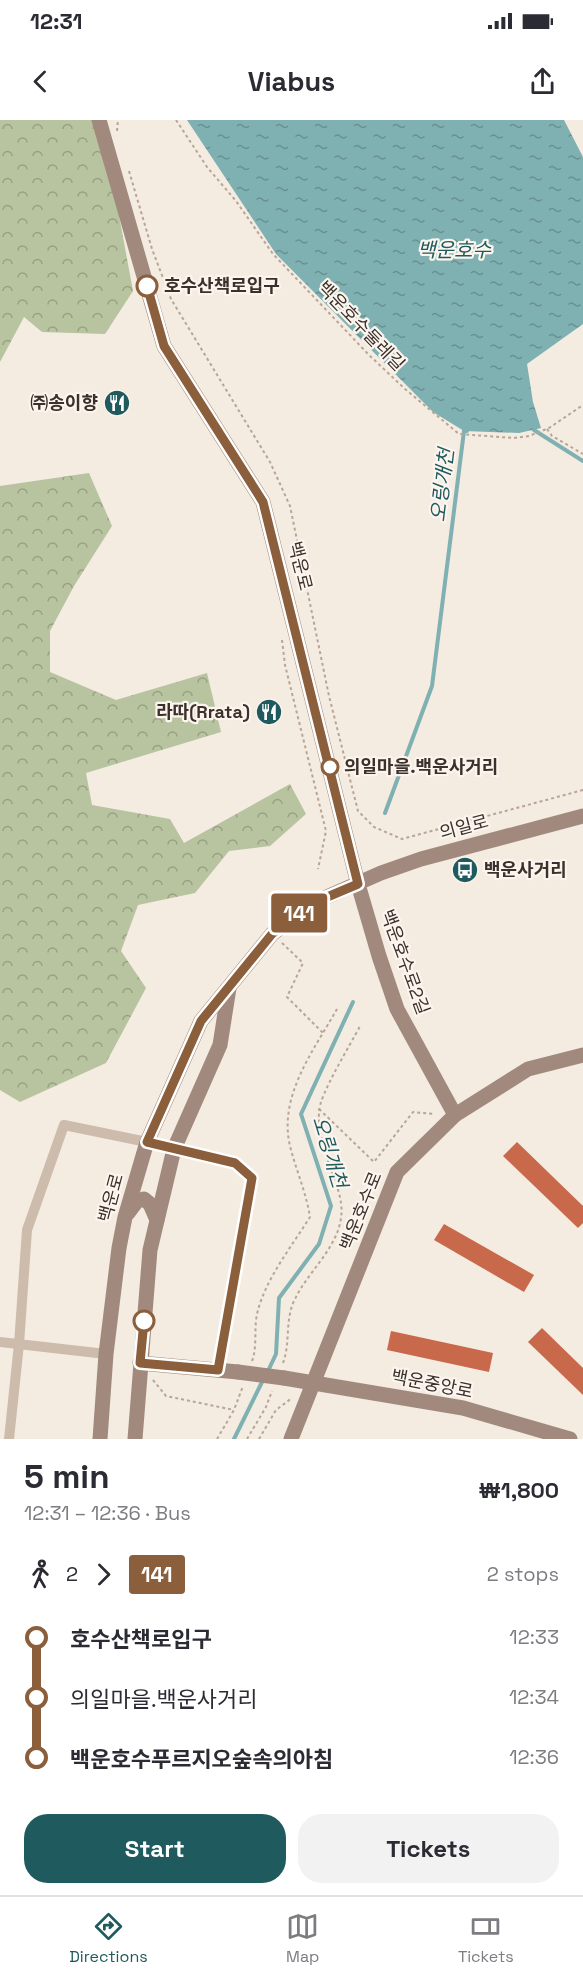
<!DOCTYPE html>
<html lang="en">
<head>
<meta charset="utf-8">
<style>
  :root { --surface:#fff; --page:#f2f2f3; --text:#2b2b33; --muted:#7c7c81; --line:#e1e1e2; --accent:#1f5a5e }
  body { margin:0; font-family:"Space Grotesk","Noto Sans KR",sans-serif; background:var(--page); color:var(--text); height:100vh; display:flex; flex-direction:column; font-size:22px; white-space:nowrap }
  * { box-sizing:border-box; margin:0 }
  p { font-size:20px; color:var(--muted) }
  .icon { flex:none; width:33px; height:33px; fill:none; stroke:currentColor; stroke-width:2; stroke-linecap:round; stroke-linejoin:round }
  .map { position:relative; height:1319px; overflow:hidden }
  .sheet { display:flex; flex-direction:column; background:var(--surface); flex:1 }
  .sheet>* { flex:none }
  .badge { padding:0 12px; border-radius:4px; font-size:21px; line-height:39px }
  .map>.badge { position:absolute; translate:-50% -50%; box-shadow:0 0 0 3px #fff }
  .legs { display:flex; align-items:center; gap:9px; height:66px; padding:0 24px; font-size:20px }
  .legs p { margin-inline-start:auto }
  .summary { display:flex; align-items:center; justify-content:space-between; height:102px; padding:0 24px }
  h1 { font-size:33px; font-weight:700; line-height:45px }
  .action { display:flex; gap:12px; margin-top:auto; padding:12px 24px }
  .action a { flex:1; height:69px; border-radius:24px; background:var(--accent); color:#fff; font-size:24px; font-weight:700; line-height:69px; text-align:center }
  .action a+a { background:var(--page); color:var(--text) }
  ul { padding:0 24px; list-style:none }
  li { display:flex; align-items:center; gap:21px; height:60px; font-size:22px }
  li i { display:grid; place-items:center; width:9px; height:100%; margin:0 8px; background:currentColor }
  li i::after { content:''; width:15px; height:15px; margin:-8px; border:4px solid; border-radius:50%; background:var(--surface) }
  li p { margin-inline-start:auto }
  li:first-child i { background:linear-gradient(#0000 50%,currentColor 0) }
  li:last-child i { background:linear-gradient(currentColor 50%,#0000 0) }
  .status { display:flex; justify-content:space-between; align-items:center; height:42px; padding:0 30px; background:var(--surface); direction:ltr }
  .status svg { height:16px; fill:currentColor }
  header { display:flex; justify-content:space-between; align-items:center; height:78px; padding:0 24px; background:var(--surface); font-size:27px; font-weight:700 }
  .menu { display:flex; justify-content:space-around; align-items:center; height:84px; border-top:2px solid var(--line); background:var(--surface); font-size:16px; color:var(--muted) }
  .menu a { display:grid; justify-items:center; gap:3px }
  .menu .selected { color:var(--accent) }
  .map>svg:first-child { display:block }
  .forest { fill:url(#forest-crowns) }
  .water { fill:url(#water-ripples) }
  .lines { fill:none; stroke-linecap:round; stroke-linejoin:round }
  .stream { stroke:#7fb0b2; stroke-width:4 }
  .building { fill:#c8694b }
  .path { stroke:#b9a596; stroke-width:2; stroke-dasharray:3 3; stroke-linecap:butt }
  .street { stroke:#cdbbac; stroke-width:10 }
  .secondary { stroke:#a18a7d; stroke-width:15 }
  .secondary-bridge { stroke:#a18a7d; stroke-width:15 }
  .line-1-casing { stroke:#fff; stroke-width:14 }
  .line-1 { stroke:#8b5e3c; stroke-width:9 }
  .stop-1-dot { fill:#fff; stroke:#8b5e3c; stroke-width:3 }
  .labels { text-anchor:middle; stroke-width:4.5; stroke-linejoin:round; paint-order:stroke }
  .stop-label { font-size:18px; font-weight:bold; fill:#3b302b; stroke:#fbf5ee; text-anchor:start }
  .street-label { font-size:18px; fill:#3b302b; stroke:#fbf5ee }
  .poi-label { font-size:18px; font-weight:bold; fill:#3b302b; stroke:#fbf5ee; text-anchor:end }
  .water-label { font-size:20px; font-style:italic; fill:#1f5a5e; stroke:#fbf5ee }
</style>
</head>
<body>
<div class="status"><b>12:31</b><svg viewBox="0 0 49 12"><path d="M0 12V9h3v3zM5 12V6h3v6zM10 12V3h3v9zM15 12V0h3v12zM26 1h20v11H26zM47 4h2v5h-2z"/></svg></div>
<header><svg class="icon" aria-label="back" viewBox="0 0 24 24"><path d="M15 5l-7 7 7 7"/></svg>Viabus<svg class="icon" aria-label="share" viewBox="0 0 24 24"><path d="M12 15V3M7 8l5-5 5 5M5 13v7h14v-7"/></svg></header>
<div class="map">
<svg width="583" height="1319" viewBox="0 0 583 1319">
  <defs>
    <pattern id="forest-crowns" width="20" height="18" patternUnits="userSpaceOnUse" patternTransform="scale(1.5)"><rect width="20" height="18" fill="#b8c4a0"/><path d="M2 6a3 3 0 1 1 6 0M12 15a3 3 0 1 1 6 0" fill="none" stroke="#97a083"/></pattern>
    <pattern id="water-ripples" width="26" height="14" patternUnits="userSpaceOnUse" patternTransform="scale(1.5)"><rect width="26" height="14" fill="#7fb0b2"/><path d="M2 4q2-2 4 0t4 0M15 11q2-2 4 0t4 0" fill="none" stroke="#699091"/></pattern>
  </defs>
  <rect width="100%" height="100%" fill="#f4ebe1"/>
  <g class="forest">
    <path d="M0,0H93L113,63L133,171L105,214L42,212L24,197L0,242Z"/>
    <path d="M89,353L112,406L74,466L50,511V552L116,580L207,553L221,612L86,653L92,685L170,699L184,723L290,664L306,694L270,726L229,731L195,773L138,785L121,831L146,868L106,943L20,982L0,970V366Z"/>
  </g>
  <path class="water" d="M187,0H564L583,37V204L527,244L533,282L541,308L519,313L464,311L433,292L276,134Z"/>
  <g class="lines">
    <g class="stream">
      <path d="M534,310L583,341"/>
      <path d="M385,693L432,566L464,311H467"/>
      <path d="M268,1251L276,1234L279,1178L319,1124L331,1086L301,994L353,882"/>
      <path d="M234,1319L264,1258"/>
    </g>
  </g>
  <g class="building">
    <path d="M517,1022L583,1086V1103L578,1108L503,1036Z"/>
    <path d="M444,1104L534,1155L524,1172L434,1120Z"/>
    <path d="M542,1208L583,1248V1275L528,1222Z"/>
    <path d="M391,1211L493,1233L489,1252L387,1230Z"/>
  </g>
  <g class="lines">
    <g class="path">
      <path d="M176,0L207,47L236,81L273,134L369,235L405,269L459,314L514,318L529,316L549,308L583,285"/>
      <path d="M117,11L118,0"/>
      <path d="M129,51L152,129L171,179L270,342L290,386L329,576L358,691L374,707L402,719L583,670"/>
      <path d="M547,309L552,316L583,334"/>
      <path d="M282,520L285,545L326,711L318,749"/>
      <path d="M282,823L303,843L287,877L323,913"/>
      <path d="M319,989L374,1042L413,992L435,994"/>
      <path d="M252,1241C258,1225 253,1207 258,1190C267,1157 292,1126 310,1097C306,1072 296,1050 290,1026C278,976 314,930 337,889"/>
      <path d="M283,1243C291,1222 284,1198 296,1177C309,1151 337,1128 341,1098C344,1079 334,1059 328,1041C323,1024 318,1009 319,992C319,975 351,924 360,906"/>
      <path d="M153,1260L166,1276L234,1290"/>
      <path d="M217,1319L234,1290L243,1266"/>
      <path d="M247,1319L266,1287L272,1271"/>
      <path d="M259,1319L276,1290L292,1278"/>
    </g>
    <g class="street">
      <path d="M0,1222L106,1234"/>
      <path d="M9,1319L19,1224L27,1110L64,1005L147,1022L235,1043L252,1058L218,1250"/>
    </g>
    <g class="secondary">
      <path d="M99,0L164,226L263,382L358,764L379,836L397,889L455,995"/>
      <path d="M128,1093L137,1081L144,1079L150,1084L157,1100"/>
      <path d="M140,1243L238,1252"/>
      <path d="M284,1258L463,1288L570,1319"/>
      <path d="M100,1319L106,1234L119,1128L125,1097L147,1022L201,901L272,814L313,783L381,753L421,739L583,696"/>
      <path d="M135,1319L150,1130L174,1029L220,925L229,868"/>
      <path d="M291,1319L397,1052L455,995L528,949L583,935"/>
    </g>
    <path class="secondary-bridge" d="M238,1252L284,1258"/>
  </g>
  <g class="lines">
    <g class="line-1-casing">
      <path id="line-1" d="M144,1201L140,1243L218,1250L252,1058L235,1043L147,1022L201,901L272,814L313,783L358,764L263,382L164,226L147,166"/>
    </g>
    <use href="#line-1" class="line-1"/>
  </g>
  <defs>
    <g id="restaurant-disc" transform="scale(1.35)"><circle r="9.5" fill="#1f5a5e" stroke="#fbf5ee"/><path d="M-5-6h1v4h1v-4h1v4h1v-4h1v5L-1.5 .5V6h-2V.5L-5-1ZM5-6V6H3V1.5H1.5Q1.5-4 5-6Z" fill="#fff"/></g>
    <g id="bus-disc" transform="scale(1.35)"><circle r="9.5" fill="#1f5a5e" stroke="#fbf5ee"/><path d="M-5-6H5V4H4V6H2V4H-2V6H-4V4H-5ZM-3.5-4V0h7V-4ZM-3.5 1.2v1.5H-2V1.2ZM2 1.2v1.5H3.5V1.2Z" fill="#fff"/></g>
  </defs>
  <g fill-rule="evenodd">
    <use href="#restaurant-disc" x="117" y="283"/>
    <use href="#restaurant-disc" x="269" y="592"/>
    <use href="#bus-disc" x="465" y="750"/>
  </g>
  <g class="stop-1-dot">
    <circle cx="147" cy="166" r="10"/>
    <circle cx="330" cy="647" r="8"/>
    <circle cx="144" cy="1201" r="10"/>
  </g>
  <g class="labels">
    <g class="stop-label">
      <text x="164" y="172">호수산책로입구</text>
      <text x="344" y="653">의일마을.백운사거리</text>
    </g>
    <g class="street-label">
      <text transform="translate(361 206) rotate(46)" y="6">백운호수둘레길</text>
      <text transform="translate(300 446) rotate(76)" y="6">백운로</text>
      <text transform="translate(464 707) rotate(-15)" y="6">의일로</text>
      <text transform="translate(405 842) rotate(70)" y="6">백운호수로2길</text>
      <text transform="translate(111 1078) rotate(-75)" y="6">백운로</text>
      <text transform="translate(361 1091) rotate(-68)" y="6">백운호수로</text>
      <text transform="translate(432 1264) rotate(11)" y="6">백운중앙로</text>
    </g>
    <g class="poi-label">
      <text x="98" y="289">㈜송이향</text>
      <text x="250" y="598">라따(Rrata)</text>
      <text x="484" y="756" text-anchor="start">백운사거리</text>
    </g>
    <g class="water-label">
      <text x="454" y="137">백운호수</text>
      <text transform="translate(442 365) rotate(-83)" y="7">오링개천</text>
      <text transform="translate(330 1032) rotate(73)" y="7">오링개천</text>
    </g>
  </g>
</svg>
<b class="badge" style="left:299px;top:793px;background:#8b5e3c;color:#fff">141</b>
</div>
<section class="sheet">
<div class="summary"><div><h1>5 min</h1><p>12:31 – 12:36 · Bus</p></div><b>₩1,800</b></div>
<div class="legs"><svg class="icon" aria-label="walk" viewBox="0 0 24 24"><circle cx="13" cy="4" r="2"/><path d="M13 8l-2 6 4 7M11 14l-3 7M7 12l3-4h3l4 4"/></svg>2<svg class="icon" aria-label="forward" viewBox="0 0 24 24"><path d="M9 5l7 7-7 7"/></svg><b class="badge" style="background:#8b5e3c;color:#fff">141</b><p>2 stops</p></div>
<ul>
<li><i style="color:#8b5e3c"></i><b>호수산책로입구</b><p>12:33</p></li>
<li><i style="color:#8b5e3c"></i><span>의일마을.백운사거리</span><p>12:34</p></li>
<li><i style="color:#8b5e3c"></i><b>백운호수푸르지오숲속의아침</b><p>12:36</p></li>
</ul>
<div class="action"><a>Start</a><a>Tickets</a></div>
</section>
<nav class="menu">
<a class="selected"><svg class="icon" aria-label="directions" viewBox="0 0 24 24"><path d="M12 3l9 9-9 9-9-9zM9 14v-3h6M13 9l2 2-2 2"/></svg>Directions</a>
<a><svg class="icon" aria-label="map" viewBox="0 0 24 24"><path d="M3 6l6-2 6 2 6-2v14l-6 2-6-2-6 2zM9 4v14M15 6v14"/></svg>Map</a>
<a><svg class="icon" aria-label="tickets" viewBox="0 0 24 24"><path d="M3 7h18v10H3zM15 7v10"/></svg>Tickets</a>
</nav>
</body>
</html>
